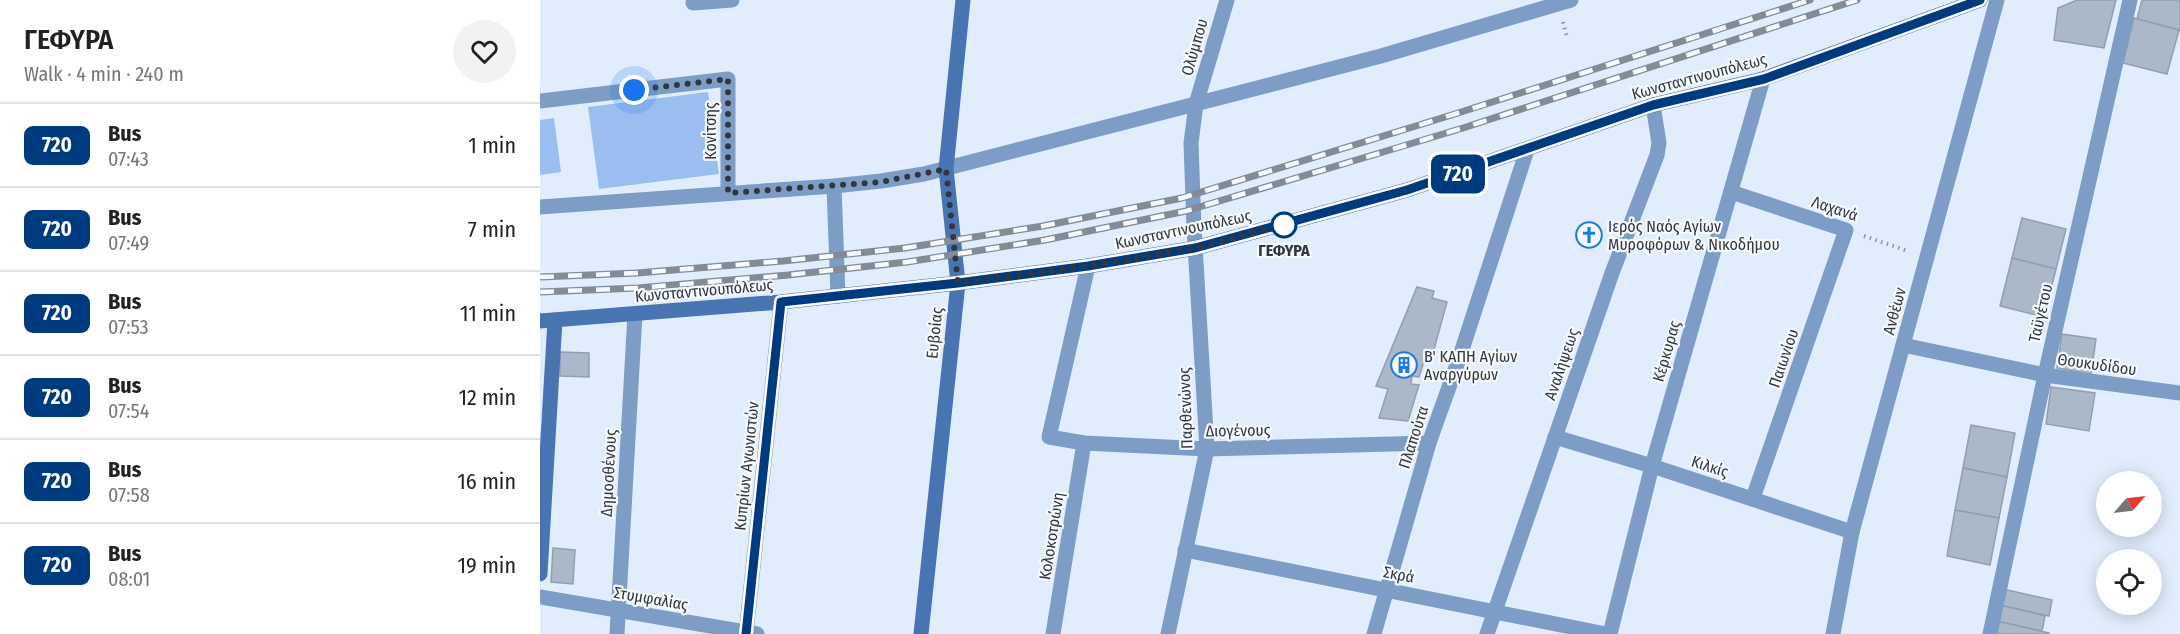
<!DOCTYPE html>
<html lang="en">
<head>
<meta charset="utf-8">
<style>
  :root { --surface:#fff; --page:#f2f2f2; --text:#222; --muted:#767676; --line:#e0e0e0 }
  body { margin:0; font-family:"Fira Sans Condensed",sans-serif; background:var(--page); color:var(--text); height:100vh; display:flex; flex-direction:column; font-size:22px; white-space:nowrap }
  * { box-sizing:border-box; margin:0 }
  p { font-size:20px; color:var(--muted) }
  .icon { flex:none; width:33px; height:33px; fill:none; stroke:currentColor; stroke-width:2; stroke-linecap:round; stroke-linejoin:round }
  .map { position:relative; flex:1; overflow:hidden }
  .side { display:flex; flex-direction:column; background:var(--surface); width:540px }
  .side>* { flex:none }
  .badge { padding:0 12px; border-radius:9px; font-size:21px; line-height:39px }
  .needle { width:39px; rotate:62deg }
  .tools { position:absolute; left:1556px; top:471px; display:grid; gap:12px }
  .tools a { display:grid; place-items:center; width:66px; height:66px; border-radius:50%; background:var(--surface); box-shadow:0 3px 15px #0003; font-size:30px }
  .you { position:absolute; width:30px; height:30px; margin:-15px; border:4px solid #fff; border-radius:50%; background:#1a73e8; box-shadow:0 0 0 9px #1a73e833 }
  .map>.badge { position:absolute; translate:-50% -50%; box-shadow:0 0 0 3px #fff }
  .round { display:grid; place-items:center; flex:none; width:63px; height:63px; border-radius:32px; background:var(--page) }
  .overview { display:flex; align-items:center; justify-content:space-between; height:102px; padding:0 24px }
  h1 { font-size:28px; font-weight:600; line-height:45px }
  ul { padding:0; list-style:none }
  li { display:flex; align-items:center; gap:18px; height:84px; padding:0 24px; border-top:2px solid var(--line) }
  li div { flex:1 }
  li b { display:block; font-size:22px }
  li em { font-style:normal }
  li .badge { min-width:66px; font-weight:700; text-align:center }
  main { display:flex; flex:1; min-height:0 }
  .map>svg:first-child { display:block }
  .green { fill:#9abef0 }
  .building { fill:#aab8ca; stroke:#919fb1; stroke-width:1.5 }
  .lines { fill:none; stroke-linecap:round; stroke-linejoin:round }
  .path { stroke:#8d96a2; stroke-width:4; stroke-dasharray:1.5 4.5; stroke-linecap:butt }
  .street { stroke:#7e9dc6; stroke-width:15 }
  .secondary { stroke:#4875b1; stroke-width:15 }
  .rail-casing { stroke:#828b96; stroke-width:7 }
  .rail { stroke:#f6f9fd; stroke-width:4.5; stroke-dasharray:14; stroke-linecap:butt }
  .line-casing { stroke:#fff; stroke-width:14 }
  .line { stroke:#003b80; stroke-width:9 }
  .walk { stroke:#31373f; stroke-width:6; stroke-dasharray:0 10.8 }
  .stop-dot { fill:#fff; stroke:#003b80; stroke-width:3 }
  .labels { text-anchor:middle; stroke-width:4.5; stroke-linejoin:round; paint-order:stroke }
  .street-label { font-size:16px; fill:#31373f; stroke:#f6f9fd }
  .poi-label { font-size:16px; fill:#31373f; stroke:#f6f9fd; text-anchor:start }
  .stop-label { font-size:16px; font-weight:bold; fill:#31373f; stroke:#f6f9fd }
</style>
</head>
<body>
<main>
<section class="side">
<div class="overview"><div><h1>ΓΕΦΥΡΑ</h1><p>Walk · 4 min · 240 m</p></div><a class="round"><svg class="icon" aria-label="heart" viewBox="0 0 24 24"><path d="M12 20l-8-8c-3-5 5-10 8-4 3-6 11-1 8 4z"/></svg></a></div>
<ul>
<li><span class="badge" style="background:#003b80;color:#fff">720</span><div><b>Bus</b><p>07:43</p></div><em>1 min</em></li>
<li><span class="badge" style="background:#003b80;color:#fff">720</span><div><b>Bus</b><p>07:49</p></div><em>7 min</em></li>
<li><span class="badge" style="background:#003b80;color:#fff">720</span><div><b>Bus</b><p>07:53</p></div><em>11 min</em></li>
<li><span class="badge" style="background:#003b80;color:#fff">720</span><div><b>Bus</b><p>07:54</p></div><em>12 min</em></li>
<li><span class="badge" style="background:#003b80;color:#fff">720</span><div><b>Bus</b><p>07:58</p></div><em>16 min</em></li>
<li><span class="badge" style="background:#003b80;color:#fff">720</span><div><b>Bus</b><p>08:01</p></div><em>19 min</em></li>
</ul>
</section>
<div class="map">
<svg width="1640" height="634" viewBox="0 0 1640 634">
  <rect width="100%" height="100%" fill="#e1edfc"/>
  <g class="green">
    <path d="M168,92L179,174L59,189L48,107Z"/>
    <path d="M14,118L21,172L0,175V120Z"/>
  </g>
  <g class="building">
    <path d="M1537,0H1576L1564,48L1514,40L1518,8Z"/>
    <path d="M1602,0H1640V30L1597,19Z"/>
    <path d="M1594,18L1639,30L1627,74L1583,63Z"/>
    <path d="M1482,218L1526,229L1516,269L1472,258Z"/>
    <path d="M1472,258L1516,269L1504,317L1460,306Z"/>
    <path d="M877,287L894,291L892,298L907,302L893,353L887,352L879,377L872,376L871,384L879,385L868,421L839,418L848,389L836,386Z"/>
    <path d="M1522,334L1556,339L1551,374L1517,368Z"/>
    <path d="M20,352L49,353V377L20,376Z"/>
    <path d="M1511,387L1555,393L1549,431L1506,424Z"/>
    <path d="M1431,425L1475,433L1467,477L1423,468Z"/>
    <path d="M1423,468L1467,477L1459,518L1415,510Z"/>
    <path d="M1415,510L1459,518L1450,565L1407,556Z"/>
    <path d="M13,548L35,550L33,584L11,582Z"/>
    <path d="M1463,589L1512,600L1509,616L1460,605Z"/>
    <path d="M1460,605L1505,616L1502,631L1456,621Z"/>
    <path d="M1456,621L1509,633L1508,634H1453Z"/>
  </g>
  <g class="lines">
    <g class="path">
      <path d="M1023,22L1027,37"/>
      <path d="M1324,236L1368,251"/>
    </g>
    <g class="street">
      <path d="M153,3L192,0"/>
      <path d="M0,101L188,79V193"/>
      <path d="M294,186L298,296"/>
      <path d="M1191,192L1306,230L1213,498"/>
      <path d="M0,207L294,186L341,181L384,174L841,56L1031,0"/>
      <path d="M548,266L509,437L544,443L667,449L889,443"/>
      <path d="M1363,345L1505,375L1640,393"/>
      <path d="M1015,437L1112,466L1312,532"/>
      <path d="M645,550L1066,634"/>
      <path d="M0,597L217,634"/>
      <path d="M77,634L95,314"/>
      <path d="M206,634L241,302"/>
      <path d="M513,634L544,443"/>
      <path d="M628,634L667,449L654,228L651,143L656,104L687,0"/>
      <path d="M834,634L889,443L919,359L987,150"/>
      <path d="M947,634L1072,273L1117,155L1119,143L1113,105"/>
      <path d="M1070,634L1112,466L1223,79"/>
      <path d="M1293,634L1312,532L1457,0"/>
      <path d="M1450,634L1505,375L1590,0"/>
    </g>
    <g class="secondary">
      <path d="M0,321L241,302L418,283L548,266L655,248L867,190L1113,105L1223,79L1440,0"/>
      <path d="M0,574L15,320"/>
      <path d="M381,634L418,283L406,169L423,0"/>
    </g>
    <g class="rail-casing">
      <g id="rail">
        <path d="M0,277L97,273L243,261L365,248L503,226L642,198L918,113L1270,0"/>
        <path d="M0,292L98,288L248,275L367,262L505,240L646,211L923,128L1317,0"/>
      </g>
    </g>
    <use href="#rail" class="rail"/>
  </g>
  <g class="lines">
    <g class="line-casing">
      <path id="line" d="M206,634L241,302L418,283L548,266L655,248L867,190L1113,105L1224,79L1440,0"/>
    </g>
    <use href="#line" class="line"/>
    <path class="walk" d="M94,90L188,79V193L341,182L406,169L418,283L548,266L655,248L744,225"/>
  </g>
  <defs>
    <g id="church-ring" transform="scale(1.35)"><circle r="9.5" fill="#f6f9fd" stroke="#2078e2" stroke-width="1.5"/><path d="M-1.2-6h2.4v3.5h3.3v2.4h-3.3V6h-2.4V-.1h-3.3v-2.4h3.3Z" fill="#2078e2"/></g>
    <g id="building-ring" transform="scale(1.35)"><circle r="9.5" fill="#f6f9fd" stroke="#2078e2" stroke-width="1.5"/><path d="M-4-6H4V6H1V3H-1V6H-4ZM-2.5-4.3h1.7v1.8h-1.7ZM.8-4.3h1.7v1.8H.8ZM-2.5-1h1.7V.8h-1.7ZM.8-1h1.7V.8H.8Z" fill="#2078e2"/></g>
  </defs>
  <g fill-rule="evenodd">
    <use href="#church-ring" x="1049" y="235"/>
    <use href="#building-ring" x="864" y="365"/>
  </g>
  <circle class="stop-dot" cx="744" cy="225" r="12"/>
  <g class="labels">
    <g class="street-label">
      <text transform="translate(654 47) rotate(-74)" y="6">Ολύμπου</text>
      <text transform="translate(1159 76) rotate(-15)" y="6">Κωνσταντινουπόλεως</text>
      <text transform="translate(170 131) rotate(-90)" y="6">Κονίτσης</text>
      <text transform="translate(1295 208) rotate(18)" y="6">Λαχανά</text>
      <text transform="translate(643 229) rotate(-12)" y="6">Κωνσταντινουπόλεως</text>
      <text transform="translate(164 290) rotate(-5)" y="6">Κωνσταντινουπόλεως</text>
      <text transform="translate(1354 311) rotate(-75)" y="6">Ανθέων</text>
      <text transform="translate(1500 313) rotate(-77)" y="6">Ταϋγέτου</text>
      <text transform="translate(394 333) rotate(-84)" y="6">Ευβοίας</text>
      <text transform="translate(1126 351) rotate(-74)" y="6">Κέρκυρας</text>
      <text transform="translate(1243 358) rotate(-71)" y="6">Παιωνίου</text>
      <text transform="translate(1021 364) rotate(-71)" y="6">Αναλήψεως</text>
      <text transform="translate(1557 364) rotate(8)" y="6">Θουκυδίδου</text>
      <text transform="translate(645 408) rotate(-92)" y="6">Παρθενώνος</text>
      <text transform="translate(698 430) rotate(-1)" y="6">Διογένους</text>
      <text transform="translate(873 437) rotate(-72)" y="6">Πλαπούτα</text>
      <text transform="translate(206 466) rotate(-84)" y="6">Κυπρίων Αγωνιστών</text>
      <text transform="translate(1170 466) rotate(18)" y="6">Κιλκίς</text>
      <text transform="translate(68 473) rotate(-87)" y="6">Δημοσθένους</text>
      <text transform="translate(511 536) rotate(-81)" y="6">Κολοκοτρώνη</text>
      <text transform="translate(859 574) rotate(11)" y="6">Σκρά</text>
      <text transform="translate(111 598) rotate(10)" y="6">Στυμφαλίας</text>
    </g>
    <g class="poi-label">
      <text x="1068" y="232">Ιερός Ναός Αγίων<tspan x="1068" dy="18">Μυροφόρων &amp; Νικοδήμου</tspan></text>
      <text x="884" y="362">Β' ΚΑΠΗ Αγίων<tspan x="884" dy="18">Αναργύρων</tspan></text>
    </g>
    <g class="stop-label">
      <text x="744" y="256">ΓΕΦΥΡΑ</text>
    </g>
  </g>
</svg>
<div class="tools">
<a><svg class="needle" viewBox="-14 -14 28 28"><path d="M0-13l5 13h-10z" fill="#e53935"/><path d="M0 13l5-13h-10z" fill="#767676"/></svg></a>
<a><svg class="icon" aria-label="locate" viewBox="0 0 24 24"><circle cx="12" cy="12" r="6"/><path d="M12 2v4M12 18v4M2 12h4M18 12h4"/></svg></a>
</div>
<div class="you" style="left:94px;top:90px"></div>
<b class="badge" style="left:918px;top:174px;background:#003b80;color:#fff">720</b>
</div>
</main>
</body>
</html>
